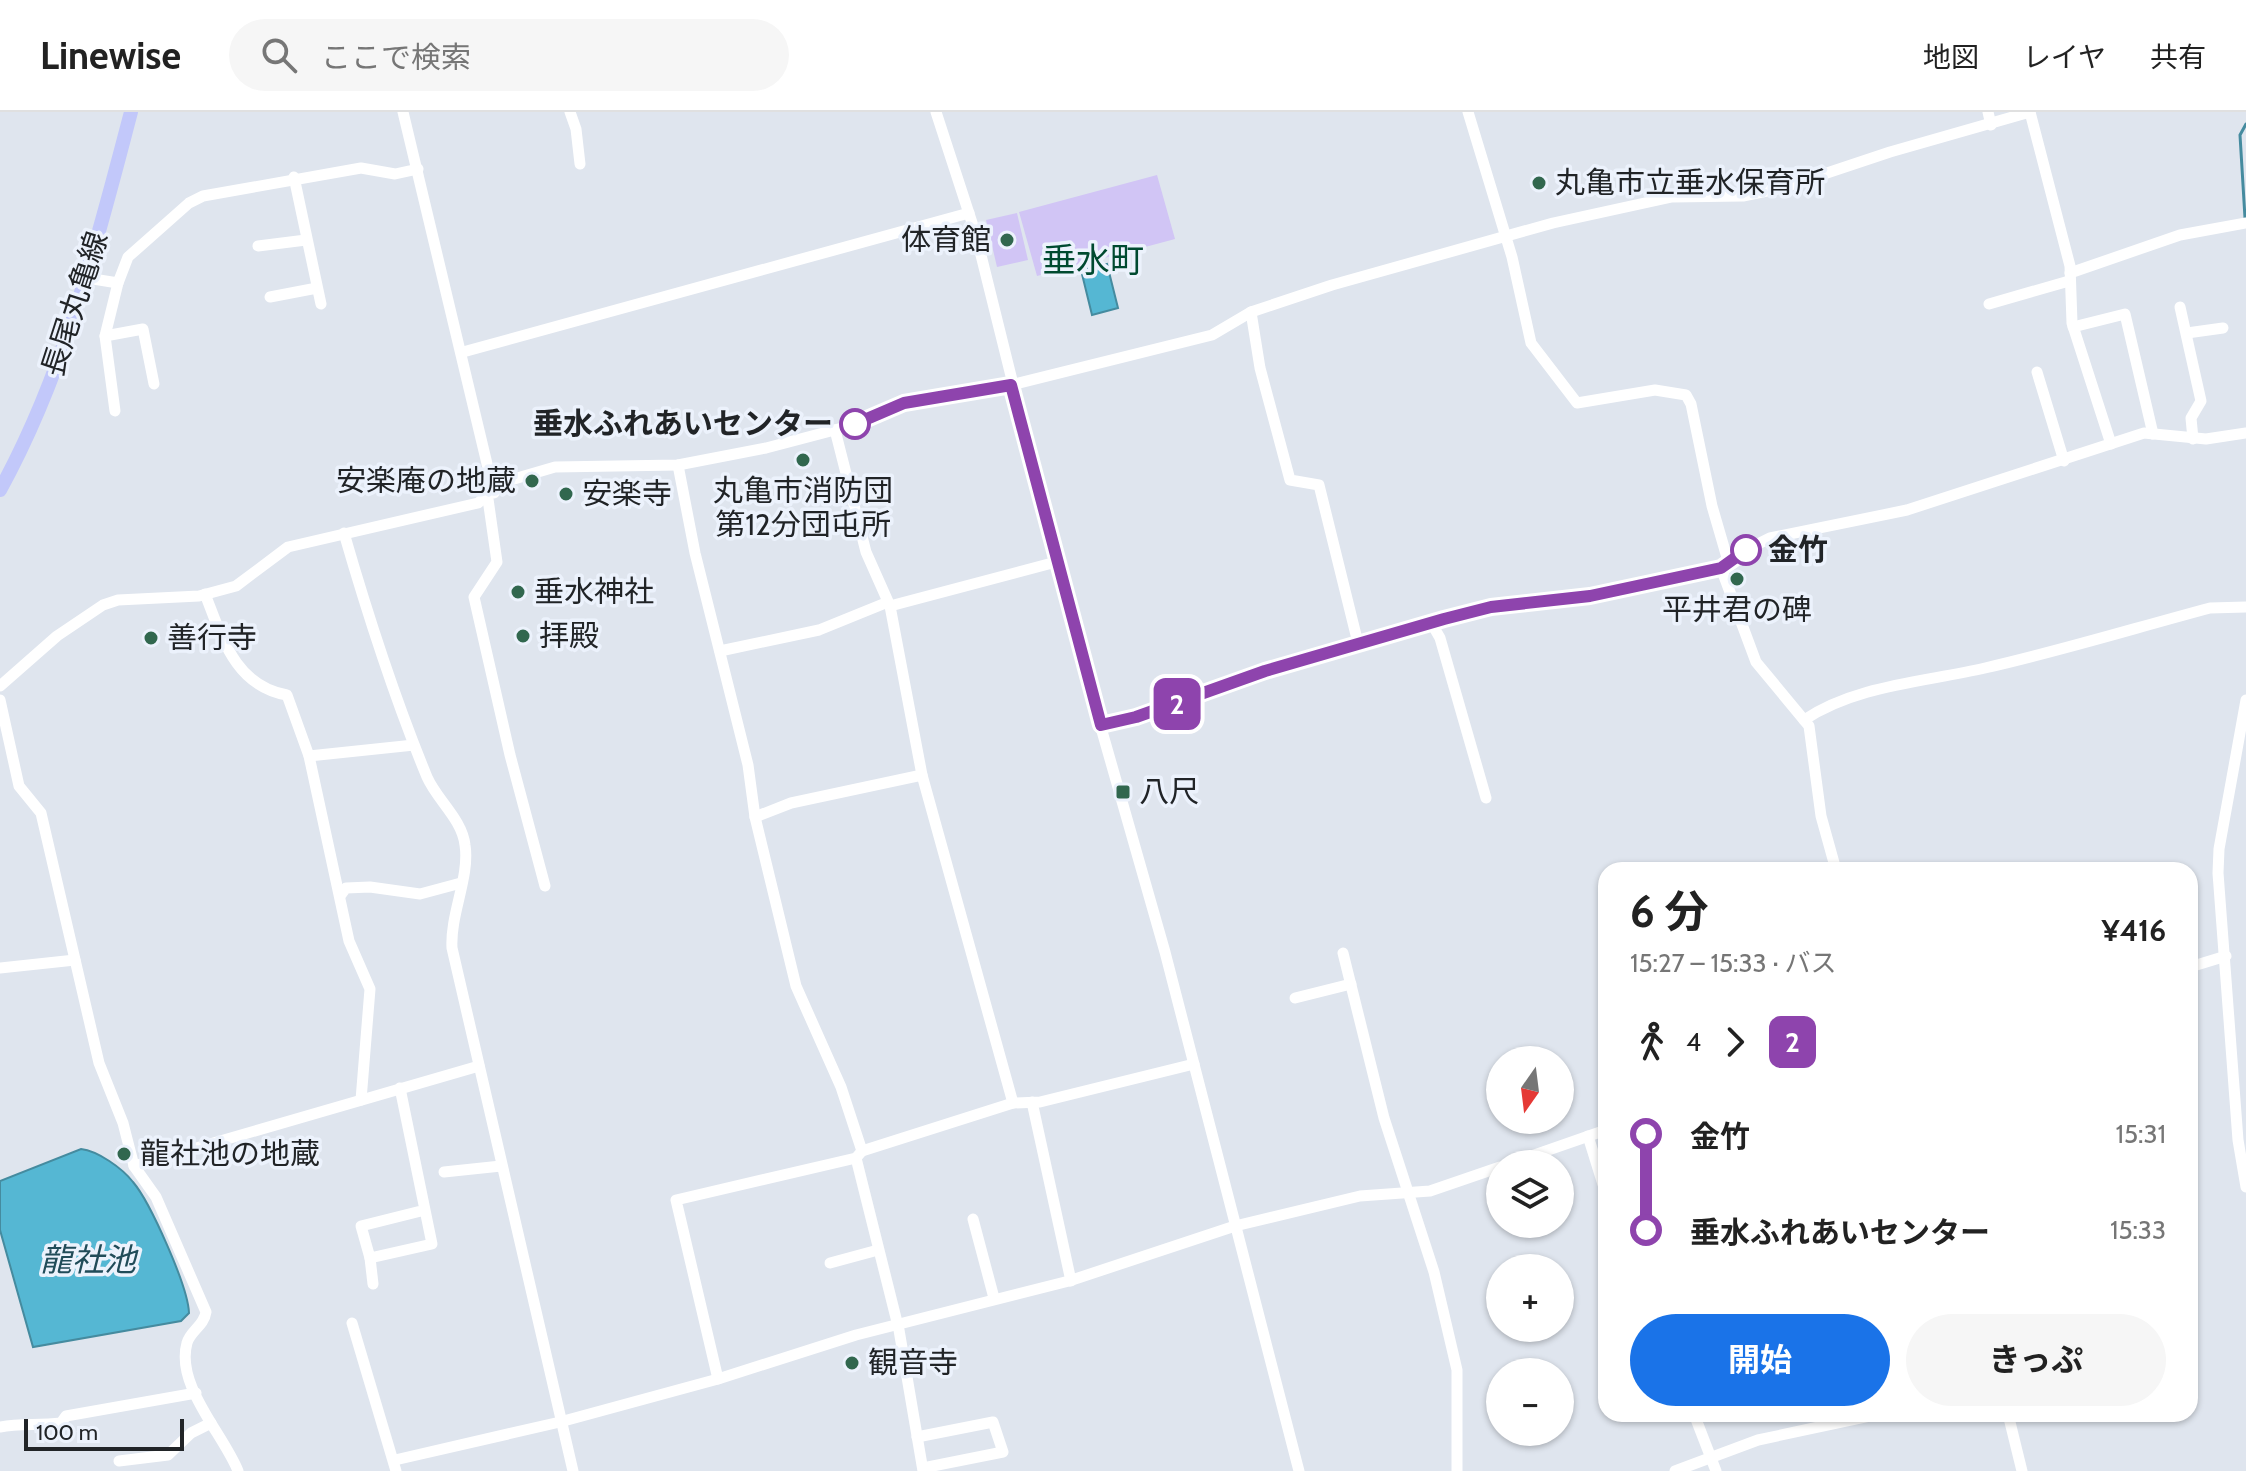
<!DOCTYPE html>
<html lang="ja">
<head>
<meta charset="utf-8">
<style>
  :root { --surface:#fff; --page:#f6f6f6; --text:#222; --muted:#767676; --line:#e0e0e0; --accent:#1a73e8 }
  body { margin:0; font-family:Cabin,"Noto Sans JP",sans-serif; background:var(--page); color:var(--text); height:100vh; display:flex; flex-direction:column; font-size:30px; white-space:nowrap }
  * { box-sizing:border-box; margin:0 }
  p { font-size:26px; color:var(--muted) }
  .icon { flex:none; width:44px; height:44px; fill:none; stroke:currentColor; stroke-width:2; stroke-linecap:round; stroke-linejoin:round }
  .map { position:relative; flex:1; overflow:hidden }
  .panel { position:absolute; left:1598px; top:750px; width:600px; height:560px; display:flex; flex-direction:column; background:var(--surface); border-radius:24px; box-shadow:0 2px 6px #0004 }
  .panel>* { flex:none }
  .badge { padding:0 16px; border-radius:12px; font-size:28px; line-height:52px }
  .needle { width:52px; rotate:194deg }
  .buttons { position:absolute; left:1486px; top:934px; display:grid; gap:16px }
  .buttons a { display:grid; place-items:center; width:88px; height:88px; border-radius:50%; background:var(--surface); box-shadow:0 2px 6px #0004; font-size:40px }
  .scale { position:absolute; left:24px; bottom:20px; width:160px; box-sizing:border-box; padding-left:8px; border:4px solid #212427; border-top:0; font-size:22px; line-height:28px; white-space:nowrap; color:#212427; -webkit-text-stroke:6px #ecf2fc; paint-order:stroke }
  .map>.badge { position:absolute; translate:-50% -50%; box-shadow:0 0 0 4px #fff }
  .legs { display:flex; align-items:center; gap:12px; height:88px; padding:0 32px; font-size:26px }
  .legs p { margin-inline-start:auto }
  .headline { display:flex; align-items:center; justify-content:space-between; height:136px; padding:0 32px }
  h1 { font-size:44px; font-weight:700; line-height:60px }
  .button { display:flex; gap:16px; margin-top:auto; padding:16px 32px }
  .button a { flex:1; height:92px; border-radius:48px; background:var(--accent); color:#fff; font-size:32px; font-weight:700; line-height:92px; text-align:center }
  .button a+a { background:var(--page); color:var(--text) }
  ul { padding:0 32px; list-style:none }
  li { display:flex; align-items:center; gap:28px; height:96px; font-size:30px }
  li i { display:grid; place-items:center; width:12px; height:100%; margin:0 10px; background:currentColor }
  li i::after { content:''; width:20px; height:20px; margin:-10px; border:6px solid; border-radius:50%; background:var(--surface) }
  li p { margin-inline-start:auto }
  li:first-child i { background:linear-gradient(#0000 50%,currentColor 0) }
  li:last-child i { background:linear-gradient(currentColor 50%,#0000 0) }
  header { display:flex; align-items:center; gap:48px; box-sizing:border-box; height:112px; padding:0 40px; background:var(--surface); border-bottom:2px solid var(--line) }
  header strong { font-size:38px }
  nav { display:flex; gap:44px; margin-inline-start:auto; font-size:28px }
  .search { width:560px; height:72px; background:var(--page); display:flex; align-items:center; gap:20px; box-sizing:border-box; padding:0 28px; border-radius:44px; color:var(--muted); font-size:30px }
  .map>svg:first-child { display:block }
  .green { fill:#d1c5f5 }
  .water { fill:#55b7d3; stroke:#458b9f; stroke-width:2 }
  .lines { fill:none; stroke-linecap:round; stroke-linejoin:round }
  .stream { stroke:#458b9f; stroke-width:3 }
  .minor { stroke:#fff; stroke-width:11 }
  .major { stroke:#c2c8fa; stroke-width:14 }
  .line-1-casing { stroke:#fff; stroke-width:18 }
  .line-1 { stroke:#8e44ad; stroke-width:12 }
  .poi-dot { fill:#31674e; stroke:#ecf2fc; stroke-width:3 }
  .stop-1-dot { fill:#fff; stroke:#8e44ad; stroke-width:4 }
  .labels { text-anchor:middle; stroke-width:7; stroke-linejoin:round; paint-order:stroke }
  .poi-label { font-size:30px; fill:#212427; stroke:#ecf2fc; text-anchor:start }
  .street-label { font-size:30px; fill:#212427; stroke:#ecf2fc }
  .stop-label { font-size:30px; font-weight:bold; fill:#212427; stroke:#ecf2fc; text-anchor:end }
  .water-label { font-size:32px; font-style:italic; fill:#214c59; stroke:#ecf2fc }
  .quarter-label { font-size:34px; fill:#004a30; stroke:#ecf2fc }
</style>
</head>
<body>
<header>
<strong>Linewise</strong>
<div class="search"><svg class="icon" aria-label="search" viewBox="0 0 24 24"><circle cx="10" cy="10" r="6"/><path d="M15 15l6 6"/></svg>ここで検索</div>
<nav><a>地図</a><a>レイヤ</a><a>共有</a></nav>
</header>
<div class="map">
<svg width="2246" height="1359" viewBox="0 0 2246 1359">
  <rect width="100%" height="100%" fill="#dfe5ee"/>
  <g class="green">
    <path d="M1157,63L1175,127L1037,164L1019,100Z"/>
    <path d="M1017,101L1028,148L997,155L986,108Z"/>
  </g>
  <g class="water">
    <path d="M1107,152L1118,196L1092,203L1081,158Z"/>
    <path d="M81,1037C98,1039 122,1056 133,1070C150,1090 188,1174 189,1201L181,1209L33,1235L0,1118V1069Z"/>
  </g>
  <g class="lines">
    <path class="stream" d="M2245,106L2240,23L2246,12"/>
    <g class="minor">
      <path d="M403,0L494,381"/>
      <path d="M570,0L576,17L580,52"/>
      <path d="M936,0L976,123L1080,542L1165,840L1299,1359"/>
      <path d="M1468,0L1512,145L1531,231L1577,291L1655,278L1686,283L1691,292L1712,394L1728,449"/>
      <path d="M1988,0L1991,13"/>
      <path d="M2030,0L2070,154L2072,211L2111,332"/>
      <path d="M294,65L321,192"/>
      <path d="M258,134L306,128"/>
      <path d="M2070,161L2180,123L2246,111"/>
      <path d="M87,166L118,171L128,145L189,91L203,84L361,56L395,62L418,57"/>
      <path d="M270,185L317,176"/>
      <path d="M1989,192L2069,169"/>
      <path d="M2180,195L2201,289L2191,306L2193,327"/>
      <path d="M1251,200L1260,256L1290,368L1319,373L1357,527L1364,532"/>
      <path d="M2073,215L2125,202L2153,322"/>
      <path d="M2187,221L2223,216"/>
      <path d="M105,224L143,217L154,272"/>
      <path d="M463,240L969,101"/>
      <path d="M2037,260L2064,349"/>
      <path d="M115,299L105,224L118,171"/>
      <path d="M835,318L866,440L890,494L922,663L1013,991"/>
      <path d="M678,353L695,441L748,653L755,705L796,874L841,975L862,1039"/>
      <path d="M488,387L497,450L474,485L510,643L545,774"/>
      <path d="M344,421C368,504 394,585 427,665C437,688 462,707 465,733C470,765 450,802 452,836L573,1359"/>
      <path d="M1721,456L1756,550L1809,614L1821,704L1836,758"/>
      <path d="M205,482C222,525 235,574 287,583L309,644L349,829L370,877L361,988"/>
      <path d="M890,494L1056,450"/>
      <path d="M1432,512L1440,526L1486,686"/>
      <path d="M720,539L819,518L888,490"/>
      <path d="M0,574L57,524L103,493L118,488L199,484L236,474L288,435L478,391L504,370L555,355L678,353L766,336L846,315L904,291L1011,273L1212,223L1251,200L1332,173L1553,111L1672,85L1743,84L1782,76L1890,40L2030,0"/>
      <path d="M0,588L19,674L41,701L99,951L123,1011L134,1054L156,1085L206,1200C204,1214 190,1219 187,1231C175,1273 224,1323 238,1359"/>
      <path d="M2246,588L2219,737L2218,761L2238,1028L2246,1075"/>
      <path d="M1804,608C1856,573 1925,570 1985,556C2060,539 2135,516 2210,496L2246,495"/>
      <path d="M1101,613L1183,590L1265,559L1491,495L1590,484L1721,456L1746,438L1770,426L1907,398L2144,321L2206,327L2246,321"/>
      <path d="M309,644L414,633"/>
      <path d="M755,705L791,691L922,663"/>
      <path d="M340,784L346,776L370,775L420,782L461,771"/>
      <path d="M1343,841L1384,1006L1434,1160L1457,1258V1359"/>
      <path d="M2190,855L2226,844"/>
      <path d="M0,856L75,848"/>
      <path d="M1295,886L1351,872"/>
      <path d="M400,976L432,1132L370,1146L361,1114L425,1098"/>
      <path d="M1032,990L1071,1169"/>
      <path d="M1588,1024L1606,1082"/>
      <path d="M856,1046L899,1218L923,1359"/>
      <path d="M1508,1052L1606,1018"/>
      <path d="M134,1054L479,954"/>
      <path d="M444,1060L501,1054"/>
      <path d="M973,1107L994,1186"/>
      <path d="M370,1146L373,1172"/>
      <path d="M830,1151L878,1138"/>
      <path d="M352,1211L396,1359"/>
      <path d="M718,1267L676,1088L856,1046L862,1039L1013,991L1040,990L1194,952"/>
      <path d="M1694,1302L1716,1359"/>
      <path d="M2008,1302L2022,1359"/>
      <path d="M0,1315C20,1311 39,1314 61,1311L66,1304L196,1281"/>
      <path d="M917,1325L993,1310L1003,1340L923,1356"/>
      <path d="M395,1348L560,1310L718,1267L856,1223L1069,1169L1235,1114L1360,1084L1430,1079L1500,1055"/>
      <path d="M119,1349L168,1343L191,1321L211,1311"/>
      <path d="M1675,1359L1758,1328L1879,1302"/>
    </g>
    <path class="major" d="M0,378C65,260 97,129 131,0"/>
  </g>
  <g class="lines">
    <g class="line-1-casing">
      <path id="line-1" d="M855,312L904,291L1011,273L1101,613L1136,605L1265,559L1444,507L1491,495L1590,484L1721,456L1746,438"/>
    </g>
    <use href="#line-1" class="line-1"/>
  </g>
  <g class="poi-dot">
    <circle cx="1539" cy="71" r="8"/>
    <circle cx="1007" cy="128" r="8"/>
    <circle cx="803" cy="348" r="8"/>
    <circle cx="532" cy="369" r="8"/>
    <circle cx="566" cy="382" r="8"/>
    <circle cx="1737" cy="467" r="8"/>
    <circle cx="518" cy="480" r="8"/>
    <circle cx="523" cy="524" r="8"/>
    <circle cx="151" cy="526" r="8"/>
    <rect x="1115" y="672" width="16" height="16" rx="4"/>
    <circle cx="124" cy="1042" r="8"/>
    <circle cx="852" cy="1251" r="8"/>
  </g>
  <g class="stop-1-dot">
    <circle cx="855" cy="312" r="14"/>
    <circle cx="1746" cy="438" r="14"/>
  </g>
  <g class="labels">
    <g class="poi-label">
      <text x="1555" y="81">丸亀市立垂水保育所</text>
      <text x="991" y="138" text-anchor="end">体育館</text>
      <text x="516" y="379" text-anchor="end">安楽庵の地蔵</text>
      <text x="803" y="389" text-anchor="middle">丸亀市消防団<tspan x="803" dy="34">第12分団屯所</tspan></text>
      <text x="582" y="392">安楽寺</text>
      <text x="534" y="490">垂水神社</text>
      <text x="1737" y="508" text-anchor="middle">平井君の碑</text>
      <text x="539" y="534">拝殿</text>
      <text x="167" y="536">善行寺</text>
      <text x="1139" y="690">八尺</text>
      <text x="140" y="1052">龍社池の地蔵</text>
      <text x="868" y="1261">観音寺</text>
    </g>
    <g class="street-label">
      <text transform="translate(75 192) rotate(-72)" y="10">長尾丸亀線</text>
    </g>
    <g class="stop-label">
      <text x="833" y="322">垂水ふれあいセンター</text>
      <text x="1768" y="448" text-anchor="start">金竹</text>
    </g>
    <g class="water-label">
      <text x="88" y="1159">龍社池</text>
    </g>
    <g class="quarter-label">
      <text x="1093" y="160">垂水町</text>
    </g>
  </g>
</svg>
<div class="buttons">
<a><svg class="needle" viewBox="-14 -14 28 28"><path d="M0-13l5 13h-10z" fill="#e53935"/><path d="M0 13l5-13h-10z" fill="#767676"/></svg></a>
<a><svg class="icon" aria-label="layers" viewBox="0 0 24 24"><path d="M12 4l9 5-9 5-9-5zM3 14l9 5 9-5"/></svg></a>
<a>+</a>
<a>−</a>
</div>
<div class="scale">100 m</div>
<b class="badge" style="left:1177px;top:592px;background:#8e44ad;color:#fff">2</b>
<section class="panel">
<div class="headline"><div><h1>6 分</h1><p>15:27 – 15:33 · バス</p></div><b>¥416</b></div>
<div class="legs"><svg class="icon" aria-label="walk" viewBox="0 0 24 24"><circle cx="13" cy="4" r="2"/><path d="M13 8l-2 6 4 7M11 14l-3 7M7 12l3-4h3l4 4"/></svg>4<svg class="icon" aria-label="forward" viewBox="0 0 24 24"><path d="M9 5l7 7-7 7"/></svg><b class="badge" style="background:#8e44ad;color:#fff">2</b></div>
<ul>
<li><i style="color:#8e44ad"></i><b>金竹</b><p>15:31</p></li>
<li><i style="color:#8e44ad"></i><b>垂水ふれあいセンター</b><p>15:33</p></li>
</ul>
<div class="button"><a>開始</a><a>きっぷ</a></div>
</section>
</div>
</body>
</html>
